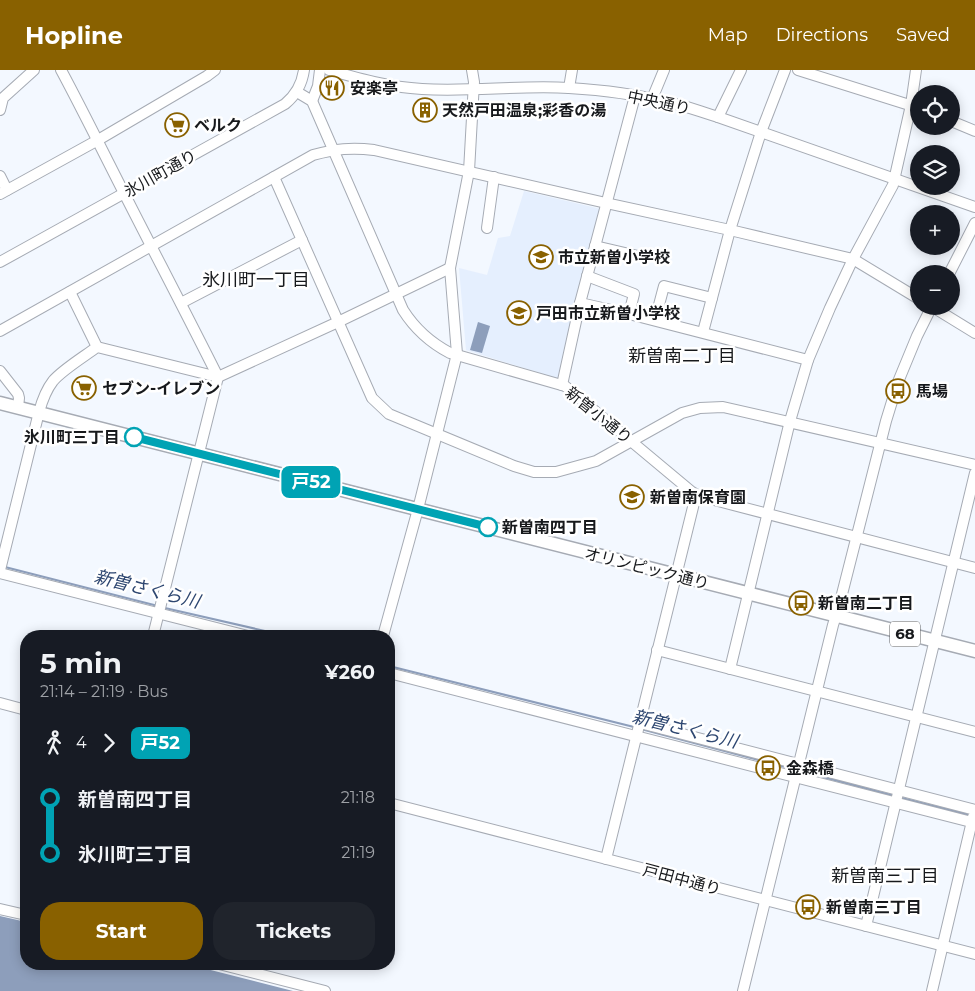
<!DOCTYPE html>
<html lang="en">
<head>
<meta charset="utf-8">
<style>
  :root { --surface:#171b24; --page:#20242c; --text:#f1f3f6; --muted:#9ea1a6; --accent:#896100 }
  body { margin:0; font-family:Montserrat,"Noto Sans JP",sans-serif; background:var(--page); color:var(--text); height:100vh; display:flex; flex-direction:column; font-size:19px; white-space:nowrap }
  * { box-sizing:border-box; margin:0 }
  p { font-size:16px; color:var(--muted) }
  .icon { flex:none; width:28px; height:28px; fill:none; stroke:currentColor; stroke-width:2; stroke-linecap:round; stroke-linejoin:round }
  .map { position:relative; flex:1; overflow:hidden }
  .panel { position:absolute; left:20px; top:560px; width:375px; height:340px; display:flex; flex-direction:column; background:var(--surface); border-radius:20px; box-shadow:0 2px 12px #0003 }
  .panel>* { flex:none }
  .badge { padding:0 10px; border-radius:8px; font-size:18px; line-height:32px }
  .tools { position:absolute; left:910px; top:15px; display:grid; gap:10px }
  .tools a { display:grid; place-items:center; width:50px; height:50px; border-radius:50%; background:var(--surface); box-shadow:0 2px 12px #0003; font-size:25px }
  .map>.badge { position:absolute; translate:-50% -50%; box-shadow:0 0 0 2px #fff }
  .legs { display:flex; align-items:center; gap:8px; height:55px; padding:0 20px; font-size:16px }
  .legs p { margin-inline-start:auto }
  .overview { display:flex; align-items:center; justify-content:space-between; height:85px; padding:0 20px }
  h1 { font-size:28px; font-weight:700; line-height:38px }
  .button { display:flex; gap:10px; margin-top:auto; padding:10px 20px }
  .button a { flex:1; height:58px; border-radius:20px; background:var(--accent); color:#fff; font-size:20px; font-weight:700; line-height:58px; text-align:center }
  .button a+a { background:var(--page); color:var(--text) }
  ul { padding:0 20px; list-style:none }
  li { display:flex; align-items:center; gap:18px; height:55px; font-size:19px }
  li i { display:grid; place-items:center; width:8px; height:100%; margin:0 6px; background:currentColor }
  li i::after { content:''; width:12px; height:12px; margin:-6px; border:4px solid; border-radius:50%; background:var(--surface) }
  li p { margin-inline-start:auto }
  li:first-child i { background:linear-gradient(#0000 50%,currentColor 0) }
  li:last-child i { background:linear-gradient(currentColor 50%,#0000 0) }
  header { display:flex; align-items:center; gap:30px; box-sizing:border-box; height:70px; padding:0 25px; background:var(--accent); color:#fff }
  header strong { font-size:24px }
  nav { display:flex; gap:28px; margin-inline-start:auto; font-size:18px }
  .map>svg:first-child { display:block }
  .built { fill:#e5effe }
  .water { fill:#8d9ebb }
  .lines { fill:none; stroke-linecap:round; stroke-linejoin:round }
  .stream { stroke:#8d9ebb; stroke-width:2 }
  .minor-casing { stroke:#a6abb4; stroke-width:12 }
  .major-casing { stroke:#a6abb4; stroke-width:15 }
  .minor { stroke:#fff; stroke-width:10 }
  .major { stroke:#fff; stroke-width:12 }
  .line-1-casing { stroke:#fff; stroke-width:11 }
  .line-1 { stroke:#00a3b4; stroke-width:8 }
  .stop-1-dot { fill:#fff; stroke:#00a3b4; stroke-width:2.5 }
  .labels { text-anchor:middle; stroke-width:5; stroke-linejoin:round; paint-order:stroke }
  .shield { fill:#fff; stroke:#5d5e60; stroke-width:1 }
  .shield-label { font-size:15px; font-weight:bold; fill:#17191c }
  .poi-label { font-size:16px; font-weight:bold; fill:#17191c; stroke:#fff; text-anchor:start }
  .street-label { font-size:16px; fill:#17191c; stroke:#fff }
  .stop-label { font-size:16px; font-weight:bold; fill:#17191c; stroke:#fff; text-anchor:end }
  .neighbourhood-label { font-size:18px; fill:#17191c; stroke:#fff }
  .water-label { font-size:18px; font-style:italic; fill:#2e4771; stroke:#fff }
</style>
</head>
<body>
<header>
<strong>Hopline</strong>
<nav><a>Map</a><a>Directions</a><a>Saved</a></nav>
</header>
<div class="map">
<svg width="975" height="921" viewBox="0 0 975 921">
  <rect width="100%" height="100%" fill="#f3f8ff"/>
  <path class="built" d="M524,121L601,139L559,309L466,280L459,198L487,205L498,168L510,166Z"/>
  <g class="water">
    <path d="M478,252L490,256L482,283L470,280Z"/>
    <path d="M0,846L26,852V894H187L293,921H0Z"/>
  </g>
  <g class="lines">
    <g class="stream">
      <path d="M5,497L158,536"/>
      <path d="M165,538L287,566"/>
      <path d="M389,596L634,657"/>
      <path d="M641,659L793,699"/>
      <path d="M800,701L895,726"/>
      <path d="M902,728L970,745"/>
    </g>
    <g class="minor-casing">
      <g id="minor">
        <path d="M61,0C83,41 103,82 124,123C155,184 187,245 218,307L153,566"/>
        <path d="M329,0C360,9 389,17 422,19C471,22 520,15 569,18C602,20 635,24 667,32C684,35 701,42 718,47L975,137"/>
        <path d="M798,0L919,38"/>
        <path d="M569,18L572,0"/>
        <path d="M297,22L312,31L403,240C415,259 429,272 450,283L565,316L692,422L699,426L975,498"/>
        <path d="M652,29L664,0"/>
        <path d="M312,31L318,16L320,0"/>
        <path d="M0,40L3,28L34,0"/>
        <path d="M718,47L741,0"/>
        <path d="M951,51L975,61"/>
        <path d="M0,106L7,120"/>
        <path d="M274,107L372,328L389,344L514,396L534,402H556L596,391L682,343L700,338L723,337L975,395"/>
        <path d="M0,124L98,70L207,6L215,0"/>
        <path d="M487,158L494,107"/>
        <path d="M595,176L638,186"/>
        <path d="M0,192L285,34C296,25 302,14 304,0"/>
        <path d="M949,204L975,153"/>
        <path d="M587,206L634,224L629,244"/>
        <path d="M70,222L97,277"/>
        <path d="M181,233L302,170"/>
        <path d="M580,233L629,244L808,290"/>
        <path d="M931,236L975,263"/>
        <path d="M655,250L664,216L712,228"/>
        <path d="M0,261L313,85C336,79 351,77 374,80L606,133L730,160L853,189L919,229"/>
        <path d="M703,262L730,160L761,62L785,0"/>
        <path d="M0,301L18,324L19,328L18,337"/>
        <path d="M562,315L580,233L635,26"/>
        <path d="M0,500L39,342C42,331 46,320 53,311C62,300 85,286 97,277L218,307L338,252L450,198"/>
        <path d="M0,503L248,566"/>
        <path d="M383,566L418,439L457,284L450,198L469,101L474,12L472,0"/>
        <path d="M657,580L975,662"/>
        <path d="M730,599L790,351L808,290L830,238L853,189L893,115L911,35L916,0"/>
        <path d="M389,603L975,753"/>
        <path d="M0,633L26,640"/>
        <path d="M640,653L975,740"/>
        <path d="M389,733L975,884"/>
        <path d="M606,789L696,425"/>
        <path d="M0,839L26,845"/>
        <path d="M866,856L975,403"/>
        <path d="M219,894L325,921"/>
        <path d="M743,921L833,555L839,536L886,351L898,312L917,266L932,236"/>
        <path d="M932,921L973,747"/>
      </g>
    </g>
    <g class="major-casing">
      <path id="major" d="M0,333L975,581"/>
    </g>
    <use href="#minor" class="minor"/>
    <use href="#major" class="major"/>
  </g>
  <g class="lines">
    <g class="line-1-casing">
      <path id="line-1" d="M134,367L488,457"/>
    </g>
    <use href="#line-1" class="line-1"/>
  </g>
  <defs>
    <g id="restaurant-ring" transform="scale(1.25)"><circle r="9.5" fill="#fff" stroke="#896100" stroke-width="1.5"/><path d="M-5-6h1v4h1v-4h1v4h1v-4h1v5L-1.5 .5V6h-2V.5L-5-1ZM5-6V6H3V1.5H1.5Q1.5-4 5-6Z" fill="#896100"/></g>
    <g id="building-ring" transform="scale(1.25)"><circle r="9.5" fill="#fff" stroke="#896100" stroke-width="1.5"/><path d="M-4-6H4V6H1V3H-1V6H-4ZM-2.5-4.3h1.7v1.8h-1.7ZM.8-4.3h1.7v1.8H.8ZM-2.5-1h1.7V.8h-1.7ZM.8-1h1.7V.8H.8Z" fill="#896100"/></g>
    <g id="supermarket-ring" transform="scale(1.25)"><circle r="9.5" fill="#fff" stroke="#896100" stroke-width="1.5"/><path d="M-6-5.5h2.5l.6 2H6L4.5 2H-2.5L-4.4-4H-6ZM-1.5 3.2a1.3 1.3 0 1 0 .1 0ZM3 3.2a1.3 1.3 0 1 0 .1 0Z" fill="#896100"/></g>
    <g id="school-ring" transform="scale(1.25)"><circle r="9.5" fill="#fff" stroke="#896100" stroke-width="1.5"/><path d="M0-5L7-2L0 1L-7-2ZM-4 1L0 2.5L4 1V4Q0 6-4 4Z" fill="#896100"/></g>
    <g id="bus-ring" transform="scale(1.25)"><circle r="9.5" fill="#fff" stroke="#896100" stroke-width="1.5"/><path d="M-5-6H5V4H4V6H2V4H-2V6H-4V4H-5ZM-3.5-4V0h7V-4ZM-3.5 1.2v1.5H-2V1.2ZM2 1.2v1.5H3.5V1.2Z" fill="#896100"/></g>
  </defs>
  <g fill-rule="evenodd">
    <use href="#restaurant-ring" x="332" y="18"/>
    <use href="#building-ring" x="425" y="40"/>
    <use href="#supermarket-ring" x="177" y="55"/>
    <use href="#school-ring" x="541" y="187"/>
    <use href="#school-ring" x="519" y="243"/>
    <use href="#supermarket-ring" x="84" y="318"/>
    <use href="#bus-ring" x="898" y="321"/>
    <use href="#school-ring" x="632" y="427"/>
    <use href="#bus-ring" x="801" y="533"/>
    <use href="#bus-ring" x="768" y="698"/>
    <use href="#bus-ring" x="808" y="837"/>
  </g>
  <g class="stop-1-dot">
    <circle cx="134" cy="367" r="9"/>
    <circle cx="488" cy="457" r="9"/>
  </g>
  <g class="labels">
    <rect class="shield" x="890" y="551.5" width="30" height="25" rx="4"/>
    <g class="shield-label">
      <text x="905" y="569">68</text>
    </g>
    <g class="poi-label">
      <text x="350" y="24">安楽亭</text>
      <text x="442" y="46">天然戸田温泉;彩香の湯</text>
      <text x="194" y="61">ベルク</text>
      <text x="558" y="193">市立新曽小学校</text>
      <text x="536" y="249">戸田市立新曽小学校</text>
      <text x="102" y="324">セブン-イレブン</text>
      <text x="916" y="327">馬場</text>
      <text x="650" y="433">新曽南保育園</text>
      <text x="818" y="539">新曽南二丁目</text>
      <text x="786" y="704">金森橋</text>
      <text x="826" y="843">新曽南三丁目</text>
    </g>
    <g class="street-label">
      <text transform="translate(659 32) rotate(12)" y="6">中央通り</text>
      <text transform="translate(160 103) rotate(-29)" y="6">氷川町通り</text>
      <text transform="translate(599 345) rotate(39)" y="6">新曽小通り</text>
      <text transform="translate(647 498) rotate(14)" y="6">オリンピック通り</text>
      <text transform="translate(682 809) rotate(15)" y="6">戸田中通り</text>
    </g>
    <g class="stop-label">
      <text x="120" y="373">氷川町三丁目</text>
      <text x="502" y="463" text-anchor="start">新曽南四丁目</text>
    </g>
    <g class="neighbourhood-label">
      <text x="256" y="216">氷川町一丁目</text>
      <text x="682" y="292">新曽南二丁目</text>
      <text x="885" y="812">新曽南三丁目</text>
    </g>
    <g class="water-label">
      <text transform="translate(147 519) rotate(14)" y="6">新曽さくら川</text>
      <text transform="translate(685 659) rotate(14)" y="6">新曽さくら川</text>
    </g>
  </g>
</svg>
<div class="tools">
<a><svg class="icon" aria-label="locate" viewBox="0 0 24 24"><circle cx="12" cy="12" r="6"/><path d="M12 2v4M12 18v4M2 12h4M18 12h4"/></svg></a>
<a><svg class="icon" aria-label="layers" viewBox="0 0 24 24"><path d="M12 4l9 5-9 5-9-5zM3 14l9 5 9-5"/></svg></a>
<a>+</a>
<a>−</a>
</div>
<b class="badge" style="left:311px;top:412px;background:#00a3b4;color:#fff">戸52</b>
<section class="panel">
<div class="overview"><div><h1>5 min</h1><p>21:14 – 21:19 · Bus</p></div><b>¥260</b></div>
<div class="legs"><svg class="icon" aria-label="walk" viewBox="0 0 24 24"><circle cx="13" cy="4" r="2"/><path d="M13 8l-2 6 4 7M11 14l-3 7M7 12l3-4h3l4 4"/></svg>4<svg class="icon" aria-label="forward" viewBox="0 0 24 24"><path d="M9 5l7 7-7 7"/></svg><b class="badge" style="background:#00a3b4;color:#fff">戸52</b></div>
<ul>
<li><i style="color:#00a3b4"></i><b>新曽南四丁目</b><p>21:18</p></li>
<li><i style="color:#00a3b4"></i><b>氷川町三丁目</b><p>21:19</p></li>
</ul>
<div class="button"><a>Start</a><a>Tickets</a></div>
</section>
</div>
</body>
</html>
